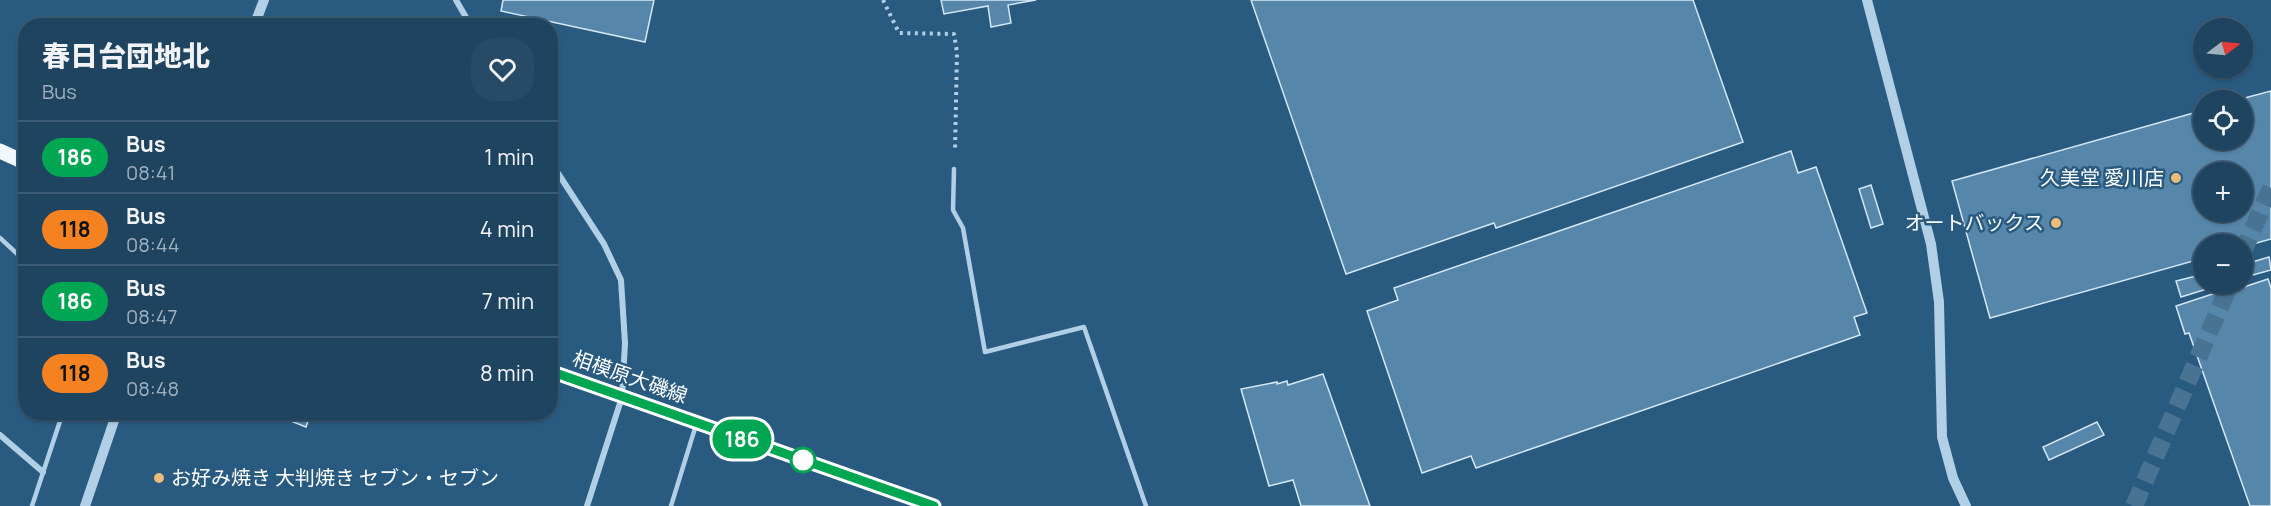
<!DOCTYPE html>
<html lang="en">
<head>
<meta charset="utf-8">
<style>
  :root { --surface:#1f4460; --page:#274b66; --text:#f1f3f6; --muted:#a1b0bd; --line:#3c5c75 }
  body { margin:0; font-family:Manrope,"Noto Sans JP",sans-serif; background:var(--page); color:var(--text); height:100vh; display:flex; flex-direction:column; font-size:22px; white-space:nowrap }
  * { box-sizing:border-box; margin:0 }
  p { font-size:20px; color:var(--muted) }
  .icon { flex:none; width:33px; height:33px; fill:none; stroke:currentColor; stroke-width:2; stroke-linecap:round; stroke-linejoin:round }
  .map { position:relative; flex:1; overflow:hidden }
  .sheet { position:absolute; left:18px; top:18px; width:540px; height:402px; display:flex; flex-direction:column; background:var(--surface); border-radius:24px; box-shadow:0 2px 4px #0004,0 0 0 2px var(--line) }
  .sheet>* { flex:none }
  .badge { padding:0 12px; border-radius:20px; font-size:21px; line-height:39px }
  .needle { width:39px; rotate:74deg }
  .buttons { position:absolute; left:2193px; top:18px; display:grid; gap:12px }
  .buttons a { display:grid; place-items:center; width:60px; height:60px; border-radius:50%; background:var(--surface); box-shadow:0 2px 4px #0004,0 0 0 2px var(--line); font-size:30px }
  .map>.badge { position:absolute; translate:-50% -50%; box-shadow:0 0 0 3px #fff }
  .round { display:grid; place-items:center; flex:none; width:63px; height:63px; border-radius:24px; background:var(--page) }
  .summary { display:flex; align-items:center; justify-content:space-between; height:102px; padding:0 24px }
  h1 { font-size:28px; font-weight:800; line-height:45px }
  ul { padding:0; list-style:none }
  li { display:flex; align-items:center; gap:18px; height:72px; padding:0 24px; border-top:2px solid var(--line) }
  li div { flex:1 }
  li b { display:block; font-size:22px }
  li em { font-style:normal }
  li .badge { min-width:66px; font-weight:700; text-align:center }
  .map>svg:first-child { display:block }
  .building { fill:#5686aa; stroke:#d4e7f4; stroke-width:1.5; fill-rule:evenodd }
  .lines { fill:none; stroke-linecap:round; stroke-linejoin:round }
  .motorway-tunnel { stroke:#497393; stroke-width:18; stroke-dasharray:18 9; stroke-linecap:butt }
  .path { stroke:#b1cfe5; stroke-width:4; stroke-dasharray:3 4.5; stroke-linecap:butt }
  .service { stroke:#b1cfe5; stroke-width:4.5 }
  .minor { stroke:#b1cfe5; stroke-width:6 }
  .tertiary { stroke:#b1cfe5; stroke-width:10 }
  .primary { stroke:#f1f7fd; stroke-width:15 }
  .line-casing { stroke:#fff; stroke-width:14 }
  .line { stroke:#00a651; stroke-width:9 }
  .poi-dot { fill:#ecbc78; stroke:#295a80; stroke-width:2 }
  .stop-dot { fill:#fff; stroke:#00a651; stroke-width:3 }
  .labels { text-anchor:middle; stroke-width:5; stroke-linejoin:round; paint-order:stroke }
  .poi-label { font-size:20px; fill:#fff; stroke:#295a80; text-anchor:end }
  .street-label { font-size:20px; fill:#fff; stroke:#295a80 }
</style>
</head>
<body>
<div class="map">
<svg width="2271" height="506" viewBox="0 0 2271 506">
  <rect width="100%" height="100%" fill="#295a80"/>
  <g class="building">
    <path d="M503,0H654L645,42L501,11Z"/>
    <path d="M941,0H1036L1008,5L1011,23L991,27L988,6L944,14Z"/>
    <path d="M1251,0H1693L1743,142L1496,228L1494,223L1346,274Z"/>
    <path d="M2271,91V239L2242,247V244H2204V258L1990,318L1952,181L2204,110V140H2242V100H2237ZM2204,172H2242V212H2204Z"/>
    <path d="M1791,151L1798,173L1816,167L1867,313L1854,317L1860,335L1476,468L1471,456L1422,473L1367,311L1398,300L1394,288Z"/>
    <path d="M1871,185L1883,224L1871,228L1859,189Z"/>
    <path d="M2269,257L2271,270L2242,278V265Z"/>
    <path d="M2204,274V284H2209L2210,288L2181,297L2176,281Z"/>
    <path d="M2268,279L2271,288V506H2250L2189,333L2185,334L2176,306L2243,284L2244,287Z"/>
    <path d="M1323,374L1370,506H1301L1293,480L1269,486L1241,389L1277,382V384L1287,381L1288,385Z"/>
    <path d="M268,412H311L306,427Z"/>
    <path d="M2097,422L2104,435L2049,460L2043,447Z"/>
  </g>
  <g class="lines">
    <g class="motorway-tunnel">
      <path d="M2242,254L2271,188"/>
      <path d="M2134,506L2230,284"/>
    </g>
    <path class="path" d="M883,0L899,33L954,34L957,52L955,151"/>
    <g class="service">
      <path d="M954,169L953,210L963,228L985,352L1084,327L1146,506"/>
      <path d="M0,238L26,262"/>
      <path d="M32,506L63,412"/>
      <path d="M671,506L696,425"/>
    </g>
    <g class="minor">
      <path d="M456,0L471,26"/>
      <path d="M550,161L604,244L621,280L625,343L622,397L587,506"/>
      <path d="M0,435L43,472"/>
    </g>
    <g class="tertiary">
      <path d="M1867,0L1931,244L1939,302L1942,437L1953,478L1966,506"/>
      <path d="M254,26L264,0"/>
      <path d="M85,506L117,412"/>
    </g>
    <g class="primary">
      <path d="M0,151L26,163"/>
      <path d="M550,371L934,506"/>
    </g>
  </g>
  <g class="lines">
    <g class="line-casing">
      <path id="line" d="M550,371L934,506"/>
    </g>
    <use href="#line" class="line"/>
  </g>
  <g class="poi-dot">
    <circle cx="2176" cy="178" r="6"/>
    <circle cx="2056" cy="223" r="6"/>
    <circle cx="159" cy="478" r="6"/>
  </g>
  <circle class="stop-dot" cx="803" cy="460" r="12"/>
  <g class="labels">
    <g class="poi-label">
      <text x="2164" y="185">久美堂 愛川店</text>
      <text x="2044" y="230">オートバックス</text>
      <text x="171" y="485" text-anchor="start">お好み焼き 大判焼き セブン・セブン</text>
    </g>
    <g class="street-label">
      <text transform="translate(630 377) rotate(19)" y="7">相模原大磯線</text>
    </g>
  </g>
</svg>
<div class="buttons">
<a><svg class="needle" viewBox="-14 -14 28 28"><path d="M0-13l5 13h-10z" fill="#e53935"/><path d="M0 13l5-13h-10z" fill="#a1b0bd"/></svg></a>
<a><svg class="icon" aria-label="locate" viewBox="0 0 24 24"><circle cx="12" cy="12" r="6"/><path d="M12 2v4M12 18v4M2 12h4M18 12h4"/></svg></a>
<a>+</a>
<a>−</a>
</div>
<b class="badge" style="left:742px;top:439px;background:#00a651;color:#fff">186</b>
<section class="sheet">
<div class="summary"><div><h1>春日台団地北</h1><p>Bus</p></div><a class="round"><svg class="icon" aria-label="heart" viewBox="0 0 24 24"><path d="M12 20l-8-8c-3-5 5-10 8-4 3-6 11-1 8 4z"/></svg></a></div>
<ul>
<li><span class="badge" style="background:#00a651;color:#fff">186</span><div><b>Bus</b><p>08:41</p></div><em>1 min</em></li>
<li><span class="badge" style="background:#f58220;color:#111">118</span><div><b>Bus</b><p>08:44</p></div><em>4 min</em></li>
<li><span class="badge" style="background:#00a651;color:#fff">186</span><div><b>Bus</b><p>08:47</p></div><em>7 min</em></li>
<li><span class="badge" style="background:#f58220;color:#111">118</span><div><b>Bus</b><p>08:48</p></div><em>8 min</em></li>
</ul>
</section>
</div>
</body>
</html>
